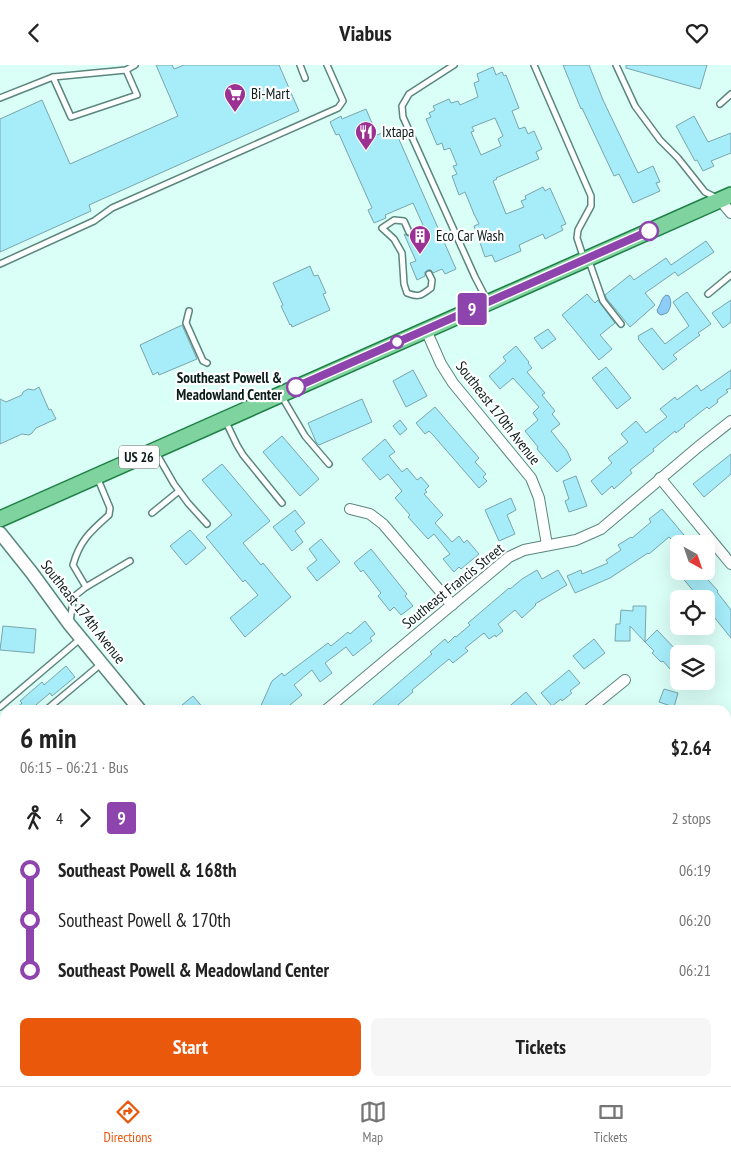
<!DOCTYPE html>
<html lang="en">
<head>
<meta charset="utf-8">
<style>
  :root { --surface:#fff; --page:#f6f6f6; --text:#222; --muted:#767676; --line:#e0e0e0; --accent:#ea580c }
  body { margin:0; font-family:"PT Sans Narrow",sans-serif; background:var(--page); color:var(--text); height:100vh; display:flex; flex-direction:column; font-size:19px; white-space:nowrap }
  * { box-sizing:border-box; margin:0 }
  p { font-size:16px; color:var(--muted) }
  .icon { flex:none; width:28px; height:28px; fill:none; stroke:currentColor; stroke-width:2; stroke-linecap:round; stroke-linejoin:round }
  .map { position:relative; flex:1; overflow:hidden }
  .panel { position:absolute; left:0px; top:640px; width:731px; height:381px; display:flex; flex-direction:column; background:var(--surface); border-radius:15px 15px 0 0; box-shadow:0 5px 20px #0002 }
  .panel>* { flex:none }
  .badge { padding:0 10px; border-radius:4px; font-size:18px; line-height:32px }
  .needle { width:32px; rotate:140deg }
  .tools { position:absolute; left:670px; top:470px; display:grid; gap:10px }
  .tools a { display:grid; place-items:center; width:45px; height:45px; border-radius:8px; background:var(--surface); box-shadow:0 5px 20px #0002; font-size:25px }
  .map>.badge { position:absolute; translate:-50% -50%; box-shadow:0 0 0 2px #fff }
  .legs { display:flex; align-items:center; gap:8px; height:55px; padding:0 20px; font-size:16px }
  .legs p { margin-inline-start:auto }
  .summary { display:flex; align-items:center; justify-content:space-between; height:85px; padding:0 20px }
  h1 { font-size:28px; font-weight:800; line-height:38px }
  .cta { display:flex; gap:10px; margin-top:auto; padding:10px 20px }
  .cta a { flex:1; height:58px; border-radius:8px; background:var(--accent); color:#fff; font-size:20px; font-weight:800; line-height:58px; text-align:center }
  .cta a+a { background:var(--page); color:var(--text) }
  ul { padding:0 20px; list-style:none }
  li { display:flex; align-items:center; gap:18px; height:50px; font-size:19px }
  li i { display:grid; place-items:center; width:8px; height:100%; margin:0 6px; background:currentColor }
  li i::after { content:''; width:12px; height:12px; margin:-6px; border:4px solid; border-radius:50%; background:var(--surface) }
  li p { margin-inline-start:auto }
  li:first-child i { background:linear-gradient(#0000 50%,currentColor 0) }
  li:last-child i { background:linear-gradient(currentColor 50%,#0000 0) }
  header { display:flex; justify-content:space-between; align-items:center; height:65px; padding:0 20px; background:var(--surface); font-size:22px; font-weight:800 }
  .dock { display:flex; justify-content:space-around; align-items:center; height:70px; border-top:1px solid var(--line); background:var(--surface); font-size:14px; color:var(--muted) }
  .dock a { display:grid; justify-items:center; gap:2px }
  .dock .current { color:var(--accent) }
  .map>svg:first-child { display:block }
  .water { fill:#8eccf8; stroke:#6798b5 }
  .building { fill:#a6ecf9; stroke:#79a5ad; fill-rule:evenodd }
  .lines { fill:none; stroke-linecap:round; stroke-linejoin:round }
  .service-casing { stroke:#5b867d; stroke-width:8 }
  .minor-casing { stroke:#5b867d; stroke-width:12 }
  .tertiary-casing { stroke:#5b867d; stroke-width:15 }
  .primary-casing { stroke:#1f8046; stroke-width:18 }
  .service { stroke:#fff; stroke-width:5 }
  .minor { stroke:#fff; stroke-width:10 }
  .tertiary { stroke:#fff; stroke-width:12 }
  .primary { stroke:#7fd39e; stroke-width:15 }
  .line-1-casing { stroke:#fff; stroke-width:11 }
  .line-1 { stroke:#8e44ad; stroke-width:8 }
  .stop-1-dot { fill:#fff; stroke:#8e44ad; stroke-width:2.5 }
  .labels { text-anchor:middle; stroke-width:4.5; stroke-linejoin:round; paint-order:stroke }
  .shield { fill:#fff; stroke:#54615f; stroke-width:1 }
  .shield-label { font-size:14px; font-weight:bold; fill:#0b1d1a }
  .poi-label { font-size:15px; fill:#0b1d1a; stroke:#fff; text-anchor:start }
  .stop-label { font-size:15px; font-weight:bold; fill:#0b1d1a; stroke:#fff; text-anchor:end }
  .street-label { font-size:15px; fill:#0b1d1a; stroke:#fff }
</style>
</head>
<body>
<header><svg class="icon" aria-label="back" viewBox="0 0 24 24"><path d="M15 5l-7 7 7 7"/></svg>Viabus<svg class="icon" aria-label="heart" viewBox="0 0 24 24"><path d="M12 20l-8-8c-3-5 5-10 8-4 3-6 11-1 8 4z"/></svg></header>
<div class="map">
<svg width="731" height="1021" viewBox="0 0 731 1021">
  <rect width="100%" height="100%" fill="#dafff7"/>
  <path class="water" d="M666,230L669,231C672,237 671,243 667,248L661,250L658,248L657,245C661,240 661,233 666,230Z"/>
  <g class="building">
    <path d="M156,0H172L174,4L184,0H279L299,46L89,140L91,146L0,187V54L42,35L70,99L178,51Z"/>
    <path d="M563,0H589L603,35L638,108L653,101L660,117L656,118L660,126L633,138L619,109L614,111L582,43L581,44Z"/>
    <path d="M626,0H707L700,24L626,3Z"/>
    <path d="M493,2L496,10L502,7L504,11L506,10L519,43L512,46L519,64L525,62L528,69L534,66L542,84L536,87L539,94L496,113L497,114L493,116L506,149L524,142L521,136L526,134L525,131L543,122L545,126L550,123L566,159L561,161L563,165L545,174L543,169L519,180L521,186L495,197L492,190L485,192L474,161L479,159L474,149L465,127L459,130L452,111L457,109L453,101L457,100L450,83L444,85L442,78L437,80L426,54L431,52L429,48L435,45L433,41L449,34L451,38L458,36L460,40L478,32L474,18L479,16L477,9ZM495,53L503,71L498,74L501,81L481,90L471,67L474,66L472,62Z"/>
    <path d="M366,44L377,70L394,63L456,204L445,209L442,204L433,208L431,205H428L425,207V211L417,215L410,198L416,196L404,169L408,171H411L413,168V165L423,160L413,138L385,150L386,153L374,158L368,145L372,143L339,69L336,70L330,57L341,51L342,54Z"/>
    <path d="M694,51L708,77L731,68V88L711,96L714,101L703,106L697,95L695,96L676,61Z"/>
    <path d="M706,176L714,187L678,211L675,207L645,228L655,240L630,262L607,234L605,230L630,210L634,215L666,193L671,200Z"/>
    <path d="M310,201L314,211L318,210L326,228L323,229L330,245L292,262L291,259L290,260L281,241L283,240L273,218Z"/>
    <path d="M687,227L711,259L698,268L700,270L673,290L677,294L663,305L638,274L639,273L638,271L652,263L665,279L689,261L673,237Z"/>
    <path d="M587,229L595,238L598,235L615,258L600,270L612,284L599,295L562,250Z"/>
    <path d="M731,235V257L723,263L712,248Z"/>
    <path d="M182,260L197,294L159,310L158,307L153,310L140,280Z"/>
    <path d="M548,264L556,274L542,284L534,273Z"/>
    <path d="M516,281L529,297L528,298L532,303L527,307L545,328L542,330L555,346L552,349L560,359L551,366L567,386L571,395L557,407L537,384L538,382L525,366L538,355L533,348L539,342L513,313L500,324L489,311L506,296L503,292Z"/>
    <path d="M606,302L631,333L617,344L592,313Z"/>
    <path d="M413,305L427,331L406,342L393,316Z"/>
    <path d="M731,305V323L726,325L728,327L717,335L718,337L709,344L707,342L684,360L685,361L676,368L675,366L653,384L654,386L630,405L632,408L614,424L612,421L602,430L591,416L612,398L608,393L628,377L621,369L636,356L646,368L667,352L660,344L675,332L677,335L697,320L701,326Z"/>
    <path d="M39,322L49,345L51,344L56,354L36,363L32,368L29,370L22,369L0,379V334L6,337L22,330L23,327L28,324L34,325Z"/>
    <path d="M362,334L372,357L319,380L316,377L308,358Z"/>
    <path d="M435,342L479,393L475,397L486,409L483,412L487,416L479,423L433,370L429,366L425,369L416,358Z"/>
    <path d="M400,355L407,364L400,370L393,361Z"/>
    <path d="M282,371L319,414L300,431L263,387Z"/>
    <path d="M385,374L395,387L389,391L402,407L407,403L417,415L421,412L429,421L425,425L427,427L424,429L443,450L435,458L452,477L459,471L464,478L467,475L479,489L461,504L459,502L454,507L443,494L450,489L434,469L428,474L408,452L410,450L395,433L402,426L388,409L380,415L362,394Z"/>
    <path d="M731,389V409L704,432L693,419Z"/>
    <path d="M222,399L270,456L243,478L261,500L263,498L291,532L245,572L230,553L258,530L245,515L243,517L206,472L232,450L202,415Z"/>
    <path d="M576,411L587,441L569,447L565,436L569,434L563,416Z"/>
    <path d="M511,433L516,445L507,450L515,469L499,476L485,445Z"/>
    <path d="M662,444L684,470L675,478L669,472L649,489L648,488L610,513L575,528L567,511L581,505L582,509L608,498L606,495L621,485L618,480L631,472L632,473L651,457L649,454Z"/>
    <path d="M295,445L305,458L295,466L303,477L292,486L273,462Z"/>
    <path d="M190,465L206,483L186,500L170,481Z"/>
    <path d="M321,474L340,497L317,516L307,503L317,495L309,484Z"/>
    <path d="M371,484L407,529L405,531L413,541L401,550L394,542L390,546L378,531L381,528L363,505L361,507L354,498Z"/>
    <path d="M537,505L542,514L558,505L567,520L535,539L536,540L522,553L515,545L498,559L503,566L496,572L495,570L489,574L484,568L465,583L468,586L453,598L449,594L412,625L413,627L392,645H367L432,589L430,587L445,574L448,578L455,571L456,572L470,560L468,558L509,523L510,524L522,514Z"/>
    <path d="M686,506H700L718,526L717,527L731,545V573L706,542V534H700L681,511Z"/>
    <path d="M633,541H646L645,577L630,561V576H615L616,559H620L621,545L633,546Z"/>
    <path d="M365,556L375,569L370,573L372,576L353,591L346,582L325,598L332,608L320,617L312,605L294,620L302,630L284,645H259L272,616L282,608L284,611L328,578L331,581L348,567L350,569Z"/>
    <path d="M3,561L36,564L34,588L0,585Z"/>
    <path d="M657,565L679,588V596L670,604L663,596L661,597L652,588L654,586L645,577Z"/>
    <path d="M594,574L605,588L584,604L573,591Z"/>
    <path d="M66,601L75,612L52,631L50,628L30,645H14L22,638L20,636L42,617L44,620Z"/>
    <path d="M569,605L580,618L570,626L572,628L562,636L561,634L552,641L541,628Z"/>
    <path d="M664,624L678,628L674,642L659,637Z"/>
    <path d="M526,627L541,645H505Z"/>
    <path d="M193,631L205,645H176Z"/>
  </g>
  <g class="lines">
    <g class="service-casing">
      <g id="service">
        <path d="M300,0L305,13"/>
        <path d="M454,0L409,29L402,41L403,52L475,212L488,237"/>
        <path d="M534,0L591,131V141L578,165L577,173L584,194"/>
        <path d="M616,0L635,41L660,75L678,93L705,127L717,133"/>
        <path d="M53,12L71,52L137,30L126,5"/>
        <path d="M0,33L53,12L126,5L135,0"/>
        <path d="M720,39L731,29"/>
        <path d="M409,167L404,156L394,155L382,163L394,174L402,188L404,219L407,228C419,233 422,230 431,223L432,215L429,209"/>
        <path d="M589,196L603,236L621,259"/>
        <path d="M0,199L94,156L112,143L338,43L343,36L327,0"/>
        <path d="M708,229L731,210"/>
        <path d="M189,246L186,258L203,296L207,298"/>
        <path d="M282,332L305,371L329,399"/>
        <path d="M225,355L237,380L243,390L282,438"/>
        <path d="M155,386L174,419L188,438L207,459"/>
        <path d="M152,448L179,426"/>
        <path d="M86,522L73,500C80,475 91,466 109,450L110,443L97,412"/>
        <path d="M70,557L73,536L76,530L86,522L130,496"/>
        <path d="M0,642L80,574"/>
        <path d="M46,645L101,599"/>
        <path d="M0,682L5,678"/>
        <path d="M190,1016L194,1021"/>
        <path d="M542,1016L546,1021"/>
        <path d="M570,1016L574,1021"/>
        <path d="M498,1018L500,1016"/>
        <path d="M266,1021L271,1016"/>
      </g>
    </g>
    <g class="minor-casing">
      <g id="minor">
        <path d="M720,135L731,148"/>
        <path d="M426,265L441,299L453,318L531,413L539,433L547,480"/>
        <path d="M660,413L731,499"/>
        <path d="M350,444L370,449L383,459L452,540"/>
        <path d="M326,645L509,492L524,485L576,475L601,464L698,382L731,356"/>
        <path d="M588,645L625,615"/>
        <path d="M726,706L731,702"/>
        <path d="M6,1021L11,1016"/>
      </g>
    </g>
    <g class="tertiary-casing">
      <g id="tertiary">
        <path d="M0,468L32,508L70,560L140,645"/>
        <path d="M452,1016L456,1021"/>
      </g>
    </g>
    <g class="primary-casing">
      <path id="primary" d="M0,454L731,130"/>
    </g>
    <use href="#service" class="service"/>
    <use href="#minor" class="minor"/>
    <use href="#tertiary" class="tertiary"/>
    <use href="#primary" class="primary"/>
  </g>
  <g class="lines">
    <g class="line-1-casing">
      <path id="line-1" d="M296,322L649,166"/>
    </g>
    <use href="#line-1" class="line-1"/>
  </g>
  <defs>
    <g id="supermarket-pin" transform="scale(1.125)"><path d="M0 17L-7.5 6A9.5 9.5 0 1 1 7.5 6Z" fill="#9a3193" stroke="#fff"/><path d="M-6-5.5h2.5l.6 2H6L4.5 2H-2.5L-4.4-4H-6ZM-1.5 3.2a1.3 1.3 0 1 0 .1 0ZM3 3.2a1.3 1.3 0 1 0 .1 0Z" fill="#fff"/></g>
    <g id="restaurant-pin" transform="scale(1.125)"><path d="M0 17L-7.5 6A9.5 9.5 0 1 1 7.5 6Z" fill="#9a3193" stroke="#fff"/><path d="M-5-6h1v4h1v-4h1v4h1v-4h1v5L-1.5 .5V6h-2V.5L-5-1ZM5-6V6H3V1.5H1.5Q1.5-4 5-6Z" fill="#fff"/></g>
    <g id="building-pin" transform="scale(1.125)"><path d="M0 17L-7.5 6A9.5 9.5 0 1 1 7.5 6Z" fill="#9a3193" stroke="#fff"/><path d="M-4-6H4V6H1V3H-1V6H-4ZM-2.5-4.3h1.7v1.8h-1.7ZM.8-4.3h1.7v1.8H.8ZM-2.5-1h1.7V.8h-1.7ZM.8-1h1.7V.8H.8Z" fill="#fff"/></g>
  </defs>
  <g fill-rule="evenodd">
    <use href="#supermarket-pin" x="235" y="29"/>
    <use href="#restaurant-pin" x="366" y="67"/>
    <use href="#building-pin" x="420" y="171"/>
  </g>
  <g class="stop-1-dot">
    <circle cx="649" cy="166" r="9"/>
    <circle cx="397" cy="277" r="6"/>
    <circle cx="296" cy="322" r="9"/>
  </g>
  <g class="labels">
    <rect class="shield" x="119" y="380.5" width="40" height="23" rx="4"/>
    <g class="shield-label">
      <text x="139" y="397">US 26</text>
    </g>
    <g class="poi-label">
      <text x="251" y="34">Bi-Mart</text>
      <text x="382" y="72">Ixtapa</text>
      <text x="436" y="176">Eco Car Wash</text>
    </g>
    <g class="stop-label">
      <text x="282" y="318">Southeast Powell &amp;<tspan x="282" dy="17">Meadowland Center</tspan></text>
    </g>
    <g class="street-label">
      <text transform="translate(498 348) rotate(52)" y="5">Southeast 170th Avenue</text>
      <text transform="translate(453 521) rotate(-39)" y="5">Southeast Francis Street</text>
      <text transform="translate(83 547) rotate(52)" y="5">Southeast 174th Avenue</text>
    </g>
  </g>
</svg>
<div class="tools">
<a><svg class="needle" viewBox="-14 -14 28 28"><path d="M0-13l5 13h-10z" fill="#e53935"/><path d="M0 13l5-13h-10z" fill="#767676"/></svg></a>
<a><svg class="icon" aria-label="locate" viewBox="0 0 24 24"><circle cx="12" cy="12" r="6"/><path d="M12 2v4M12 18v4M2 12h4M18 12h4"/></svg></a>
<a><svg class="icon" aria-label="layers" viewBox="0 0 24 24"><path d="M12 4l9 5-9 5-9-5zM3 14l9 5 9-5"/></svg></a>
</div>
<b class="badge" style="left:472px;top:244px;background:#8e44ad;color:#fff">9</b>
<section class="panel">
<div class="summary"><div><h1>6 min</h1><p>06:15 – 06:21 · Bus</p></div><b>$2.64</b></div>
<div class="legs"><svg class="icon" aria-label="walk" viewBox="0 0 24 24"><circle cx="13" cy="4" r="2"/><path d="M13 8l-2 6 4 7M11 14l-3 7M7 12l3-4h3l4 4"/></svg>4<svg class="icon" aria-label="forward" viewBox="0 0 24 24"><path d="M9 5l7 7-7 7"/></svg><b class="badge" style="background:#8e44ad;color:#fff">9</b><p>2 stops</p></div>
<ul>
<li><i style="color:#8e44ad"></i><b>Southeast Powell &amp; 168th</b><p>06:19</p></li>
<li><i style="color:#8e44ad"></i><span>Southeast Powell &amp; 170th</span><p>06:20</p></li>
<li><i style="color:#8e44ad"></i><b>Southeast Powell &amp; Meadowland Center</b><p>06:21</p></li>
</ul>
<div class="cta"><a>Start</a><a>Tickets</a></div>
</section>
</div>
<nav class="dock">
<a class="current"><svg class="icon" aria-label="directions" viewBox="0 0 24 24"><path d="M12 3l9 9-9 9-9-9zM9 14v-3h6M13 9l2 2-2 2"/></svg>Directions</a>
<a><svg class="icon" aria-label="map" viewBox="0 0 24 24"><path d="M3 6l6-2 6 2 6-2v14l-6 2-6-2-6 2zM9 4v14M15 6v14"/></svg>Map</a>
<a><svg class="icon" aria-label="tickets" viewBox="0 0 24 24"><path d="M3 7h18v10H3zM15 7v10"/></svg>Tickets</a>
</nav>
</body>
</html>
